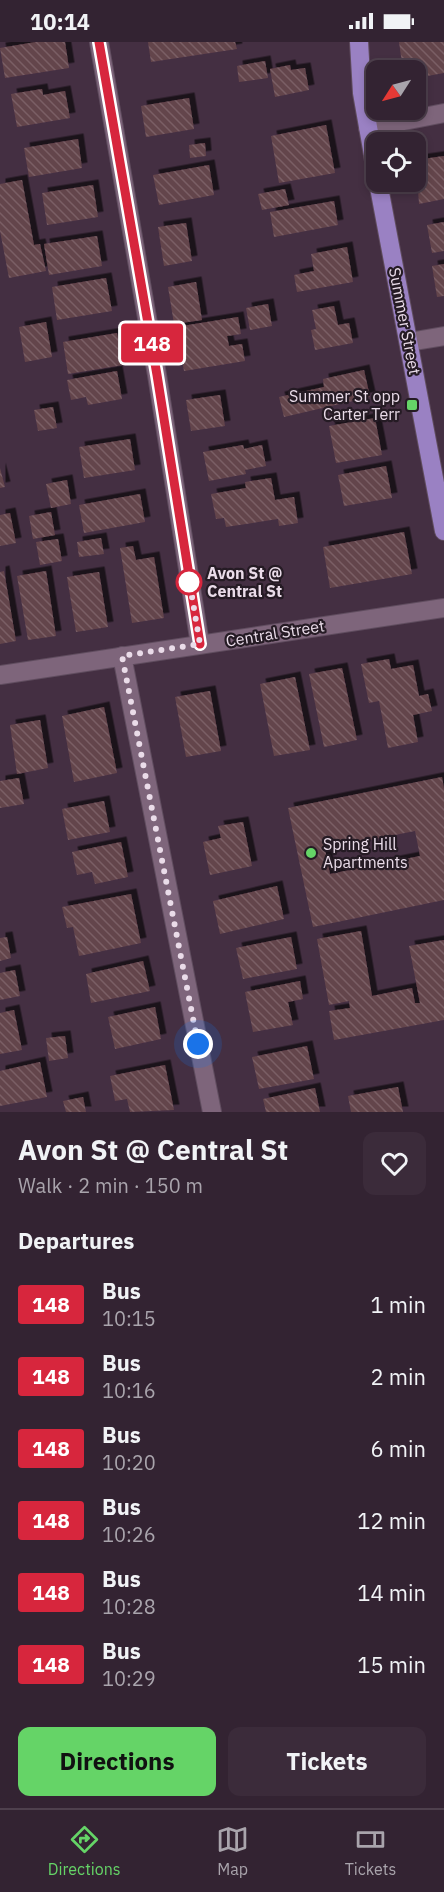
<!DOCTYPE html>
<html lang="en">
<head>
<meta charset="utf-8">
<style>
  :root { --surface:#332332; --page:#3b2b3a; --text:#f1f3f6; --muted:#a9a4ac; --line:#4e404d; --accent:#65d467 }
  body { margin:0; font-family:"IBM Plex Sans",sans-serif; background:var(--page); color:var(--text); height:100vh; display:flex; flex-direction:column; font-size:22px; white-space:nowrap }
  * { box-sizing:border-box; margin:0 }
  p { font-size:20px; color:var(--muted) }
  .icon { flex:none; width:33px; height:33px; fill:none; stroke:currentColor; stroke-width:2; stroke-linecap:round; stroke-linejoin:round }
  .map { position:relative; height:1070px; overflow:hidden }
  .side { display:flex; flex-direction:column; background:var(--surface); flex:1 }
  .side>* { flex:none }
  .badge { padding:0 12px; border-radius:4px; font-size:21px; line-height:39px }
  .needle { width:39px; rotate:234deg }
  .fabs { position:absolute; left:366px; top:18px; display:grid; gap:12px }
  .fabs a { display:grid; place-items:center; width:60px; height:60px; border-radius:12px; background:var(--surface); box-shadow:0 3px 9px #0003,0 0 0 2px var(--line); font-size:30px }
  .you { position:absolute; width:30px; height:30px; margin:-15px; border:4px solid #fff; border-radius:50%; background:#1a73e8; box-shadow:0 0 0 9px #1a73e833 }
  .map>.badge { position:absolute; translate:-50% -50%; box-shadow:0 0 0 3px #fff }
  h2 { padding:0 18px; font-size:22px; line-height:54px }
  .round { display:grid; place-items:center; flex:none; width:63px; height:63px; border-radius:12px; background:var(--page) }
  .overview { display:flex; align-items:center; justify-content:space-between; height:102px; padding:0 18px }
  h1 { font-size:28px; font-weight:800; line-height:45px }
  .action { display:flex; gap:12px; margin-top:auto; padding:12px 18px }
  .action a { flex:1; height:69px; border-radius:12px; background:var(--accent); color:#111; font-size:24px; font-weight:800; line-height:69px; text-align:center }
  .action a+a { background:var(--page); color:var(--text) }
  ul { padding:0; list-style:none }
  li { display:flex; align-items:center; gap:18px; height:72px; padding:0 18px }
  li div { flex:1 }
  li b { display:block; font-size:22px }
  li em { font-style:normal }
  li .badge { min-width:66px; font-weight:700; text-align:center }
  .status { display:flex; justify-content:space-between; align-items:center; height:42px; padding:0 30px; background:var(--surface); direction:ltr }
  .status svg { height:16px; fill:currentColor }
  .menu { display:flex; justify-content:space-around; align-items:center; height:84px; border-top:2px solid var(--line); background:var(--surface); font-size:16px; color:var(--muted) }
  .menu a { display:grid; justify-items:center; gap:3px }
  .menu .selected { color:var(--accent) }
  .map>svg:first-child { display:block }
  .building { fill:url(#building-back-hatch); fill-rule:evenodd; filter:url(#shadow) }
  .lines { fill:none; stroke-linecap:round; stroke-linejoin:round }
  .minor-casing { stroke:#604d5f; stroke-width:20 }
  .major-casing { stroke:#604d5f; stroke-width:20 }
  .minor { stroke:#7e657b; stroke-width:18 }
  .major { stroke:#9a81c3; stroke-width:18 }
  .line-casing { stroke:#fff; stroke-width:14 }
  .line { stroke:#d7263d; stroke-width:9 }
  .walk { stroke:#eadce9; stroke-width:6; stroke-dasharray:0 10.8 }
  .poi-dot { fill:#65d467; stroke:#251b24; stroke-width:2 }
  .stop-dot { fill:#fff; stroke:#d7263d; stroke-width:3 }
  .labels { text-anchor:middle; stroke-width:4.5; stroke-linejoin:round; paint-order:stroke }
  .street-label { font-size:16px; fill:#eadce9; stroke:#251b24 }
  .poi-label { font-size:16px; fill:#eadce9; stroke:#251b24; text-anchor:end }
  .stop-label { font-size:16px; font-weight:bold; fill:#eadce9; stroke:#251b24; text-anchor:start }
</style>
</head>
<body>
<div class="status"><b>10:14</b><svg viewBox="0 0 49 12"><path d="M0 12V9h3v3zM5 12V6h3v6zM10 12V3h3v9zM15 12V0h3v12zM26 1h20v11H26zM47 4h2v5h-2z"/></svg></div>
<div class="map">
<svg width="444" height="1070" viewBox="0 0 444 1070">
  <defs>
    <pattern id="building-back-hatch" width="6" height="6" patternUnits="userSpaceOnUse" patternTransform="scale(1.5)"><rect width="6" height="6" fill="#64444b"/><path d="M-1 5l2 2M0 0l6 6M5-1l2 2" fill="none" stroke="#7a5e65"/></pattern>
    <filter id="shadow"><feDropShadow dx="5.5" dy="-5.5" stdDeviation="0" flood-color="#0009"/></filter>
  </defs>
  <rect width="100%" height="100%" fill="#442f42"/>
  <g class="building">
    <path d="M36,0H65L69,26L5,36L0,6Z"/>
    <path d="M148,0H235L237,7L151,20Z"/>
    <path d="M399,0H444V31L416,36V28H403Z"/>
    <path d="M265,19L268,36L239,40L237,24Z"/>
    <path d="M290,23L291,28L305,26L309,48L275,55L270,27Z"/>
    <path d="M42,47L43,53L65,49L70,76L17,85L11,52Z"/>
    <path d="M189,56L194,87L146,95L141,64Z"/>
    <path d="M326,83L335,131L279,141L271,94Z"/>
    <path d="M78,97L82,126L29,135L24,106Z"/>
    <path d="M205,101L206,114L190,116L189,103Z"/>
    <path d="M444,114V157L419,162L416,118Z"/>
    <path d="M209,123L214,153L159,163L153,133Z"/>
    <path d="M22,138L34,203L40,202L46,229L9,236L0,189V142Z"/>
    <path d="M93,143L98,175L47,183L42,151Z"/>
    <path d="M285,147L289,163L262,168L258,152Z"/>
    <path d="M334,159L338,183L274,195L270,170Z"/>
    <path d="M444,180V209L432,211L427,183Z"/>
    <path d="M186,181L192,219L164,224L158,185Z"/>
    <path d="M97,194L102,224L49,233L44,202Z"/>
    <path d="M347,205L353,240L297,250L294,233L314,229L311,212Z"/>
    <path d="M444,222V254L437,255L432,224Z"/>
    <path d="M106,236L112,269L57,278L52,245Z"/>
    <path d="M196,240L202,278L174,282L168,245Z"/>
    <path d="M268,262L272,284L250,288L246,266Z"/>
    <path d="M334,264L338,283L349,281L353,301L315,308L311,288L316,287L312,268Z"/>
    <path d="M238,275L241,292L227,294L229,304L242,302L245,319L184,329L176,285Z"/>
    <path d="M46,280L52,315L25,320L19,285Z"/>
    <path d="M117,291L123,323L68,332L63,300Z"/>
    <path d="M364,328L370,355L284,375L279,355L324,345L323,337Z"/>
    <path d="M117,329L122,357L88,363L86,355L71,358L67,338Z"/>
    <path d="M220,353L225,384L191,389L186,358Z"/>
    <path d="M53,365L57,386L38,389L34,368Z"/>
    <path d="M375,376L382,413L336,421L329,384Z"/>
    <path d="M130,397L135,428L84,436L79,405Z"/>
    <path d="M243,403L244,407L262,403L266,424L245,428L246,432L209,439L203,410Z"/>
    <path d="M386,424L392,456L344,464L338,433Z"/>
    <path d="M0,426L5,445L0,446Z"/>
    <path d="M271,436L275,458L294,455L298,481L279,484L278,477L226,485L224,476L216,477L211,452L246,446L245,440Z"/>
    <path d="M67,438L71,462L51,466L46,442Z"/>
    <path d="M140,452L145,480L84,491L79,463Z"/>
    <path d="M51,470L55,493L33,497L29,474Z"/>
    <path d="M10,471L16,501L0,504V473Z"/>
    <path d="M404,490L412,532L330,546L323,505Z"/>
    <path d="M101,496L104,512L79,515L77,500Z"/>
    <path d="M58,497L62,519L40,523L36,500Z"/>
    <path d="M133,504L136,518L154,515L164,576L132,581L120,506Z"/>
    <path d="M4,529L16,599L0,602V530Z"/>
    <path d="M46,529L56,594L28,598L17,534Z"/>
    <path d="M99,530L108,585L76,590L67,535Z"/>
    <path d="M389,617L391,627L413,623L419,654L428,652L432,669L413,673L418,700L388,706L379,659L369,661L361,622Z"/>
    <path d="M342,626L357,698L324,705L309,632Z"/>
    <path d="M295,635L310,708L274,714L260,642Z"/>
    <path d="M210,649L221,709L186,715L175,655Z"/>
    <path d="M104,665L117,731L74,740L62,674Z"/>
    <path d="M40,678L48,726L17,732L10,683Z"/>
    <path d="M442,735L444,747V858L313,885L288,766ZM415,789L420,814L330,832L325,807Z"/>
    <path d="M19,736L24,762L0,766V739Z"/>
    <path d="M104,759L110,790L68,798L62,767Z"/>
    <path d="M243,780L252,824L210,833L203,800L221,796L218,784Z"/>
    <path d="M121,800L128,835L95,842L92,830L77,833L72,810Z"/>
    <path d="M277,844L284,877L220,892L213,859Z"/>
    <path d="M131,852L141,901L79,914L73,885L67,886L62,865Z"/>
    <path d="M361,889L372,954L412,946L415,961H420L409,904L444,898V978L334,998L329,969L350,966L349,959L329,963L317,897Z"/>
    <path d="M7,895L11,916L0,919V896Z"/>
    <path d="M291,895L297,927L243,937L236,906Z"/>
    <path d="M143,919L150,949L91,961L86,932Z"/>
    <path d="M15,928L20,954L0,958V931Z"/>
    <path d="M300,939L303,957L288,960L293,983L253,990L245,950Z"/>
    <path d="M155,965L161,997L115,1007L108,975Z"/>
    <path d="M14,968L22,1008L0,1012V971Z"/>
    <path d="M65,994L68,1016L49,1019L46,996Z"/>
    <path d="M307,1004L314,1037L259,1047L252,1015Z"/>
    <path d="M40,1020L47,1055L0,1064V1029Z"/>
    <path d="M165,1023L174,1068L130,1070L127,1057L115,1059L110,1034Z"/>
    <path d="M398,1045L403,1070H351L348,1054Z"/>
    <path d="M315,1046L320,1070H266L263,1057Z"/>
    <path d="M83,1055L86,1070H66L63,1059Z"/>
  </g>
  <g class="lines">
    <g class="minor-casing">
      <g id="minor">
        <path d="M99,0L157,333L200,602"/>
        <path d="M368,86L444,71"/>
        <path d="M409,300L444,294"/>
        <path d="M122,614L212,1070"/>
        <path d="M0,633L444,566"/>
      </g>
    </g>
    <g class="major-casing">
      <g id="major">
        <path d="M359,0L362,51L376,130"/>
        <path d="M378,140L444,489"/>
      </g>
    </g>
    <use href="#minor" class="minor"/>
    <use href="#major" class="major"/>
  </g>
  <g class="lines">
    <g class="line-casing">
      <path id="line" d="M99,0L157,333L200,602"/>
    </g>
    <use href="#line" class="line"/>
    <path class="walk" d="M189,540V537L200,602L122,614L198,1002"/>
  </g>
  <g class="poi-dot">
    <rect x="406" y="357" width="12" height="12" rx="3"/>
    <circle cx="311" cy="811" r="6"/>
  </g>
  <circle class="stop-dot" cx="189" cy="540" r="12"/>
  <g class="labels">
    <g class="street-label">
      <text transform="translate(405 279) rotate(79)" y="6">Summer Street</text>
      <text transform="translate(275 591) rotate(-9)" y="6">Central Street</text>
    </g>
    <g class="poi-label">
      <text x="400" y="360">Summer St opp<tspan x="400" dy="18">Carter Terr</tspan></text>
      <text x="323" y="808" text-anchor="start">Spring Hill<tspan x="323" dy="18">Apartments</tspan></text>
    </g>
    <g class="stop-label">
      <text x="207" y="537">Avon St @<tspan x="207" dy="18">Central St</tspan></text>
    </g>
  </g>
</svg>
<div class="fabs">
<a><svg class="needle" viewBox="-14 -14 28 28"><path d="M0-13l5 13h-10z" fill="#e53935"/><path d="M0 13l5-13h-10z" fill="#a9a4ac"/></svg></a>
<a><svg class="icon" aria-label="locate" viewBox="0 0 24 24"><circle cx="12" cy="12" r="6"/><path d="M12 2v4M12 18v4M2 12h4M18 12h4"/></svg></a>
</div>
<div class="you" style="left:198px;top:1002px"></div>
<b class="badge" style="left:152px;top:301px;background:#d7263d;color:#fff">148</b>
</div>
<section class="side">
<div class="overview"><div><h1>Avon St @ Central St</h1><p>Walk · 2 min · 150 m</p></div><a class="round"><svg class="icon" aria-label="heart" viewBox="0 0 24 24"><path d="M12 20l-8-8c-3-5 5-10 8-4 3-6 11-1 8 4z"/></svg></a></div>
<h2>Departures</h2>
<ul>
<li><span class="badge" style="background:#d7263d;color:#fff">148</span><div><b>Bus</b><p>10:15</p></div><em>1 min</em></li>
<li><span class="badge" style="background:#d7263d;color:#fff">148</span><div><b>Bus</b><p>10:16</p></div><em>2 min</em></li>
<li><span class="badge" style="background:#d7263d;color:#fff">148</span><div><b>Bus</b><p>10:20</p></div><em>6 min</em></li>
<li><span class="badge" style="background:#d7263d;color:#fff">148</span><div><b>Bus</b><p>10:26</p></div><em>12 min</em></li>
<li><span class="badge" style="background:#d7263d;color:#fff">148</span><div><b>Bus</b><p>10:28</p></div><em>14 min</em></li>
<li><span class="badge" style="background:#d7263d;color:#fff">148</span><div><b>Bus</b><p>10:29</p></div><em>15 min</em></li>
</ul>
<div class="action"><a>Directions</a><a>Tickets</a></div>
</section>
<nav class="menu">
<a class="selected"><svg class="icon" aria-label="directions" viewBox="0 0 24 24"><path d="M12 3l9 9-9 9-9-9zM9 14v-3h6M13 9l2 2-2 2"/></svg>Directions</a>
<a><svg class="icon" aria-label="map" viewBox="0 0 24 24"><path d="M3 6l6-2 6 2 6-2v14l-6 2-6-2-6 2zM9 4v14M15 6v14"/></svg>Map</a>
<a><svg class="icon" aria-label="tickets" viewBox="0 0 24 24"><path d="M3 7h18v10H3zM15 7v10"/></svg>Tickets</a>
</nav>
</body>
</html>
